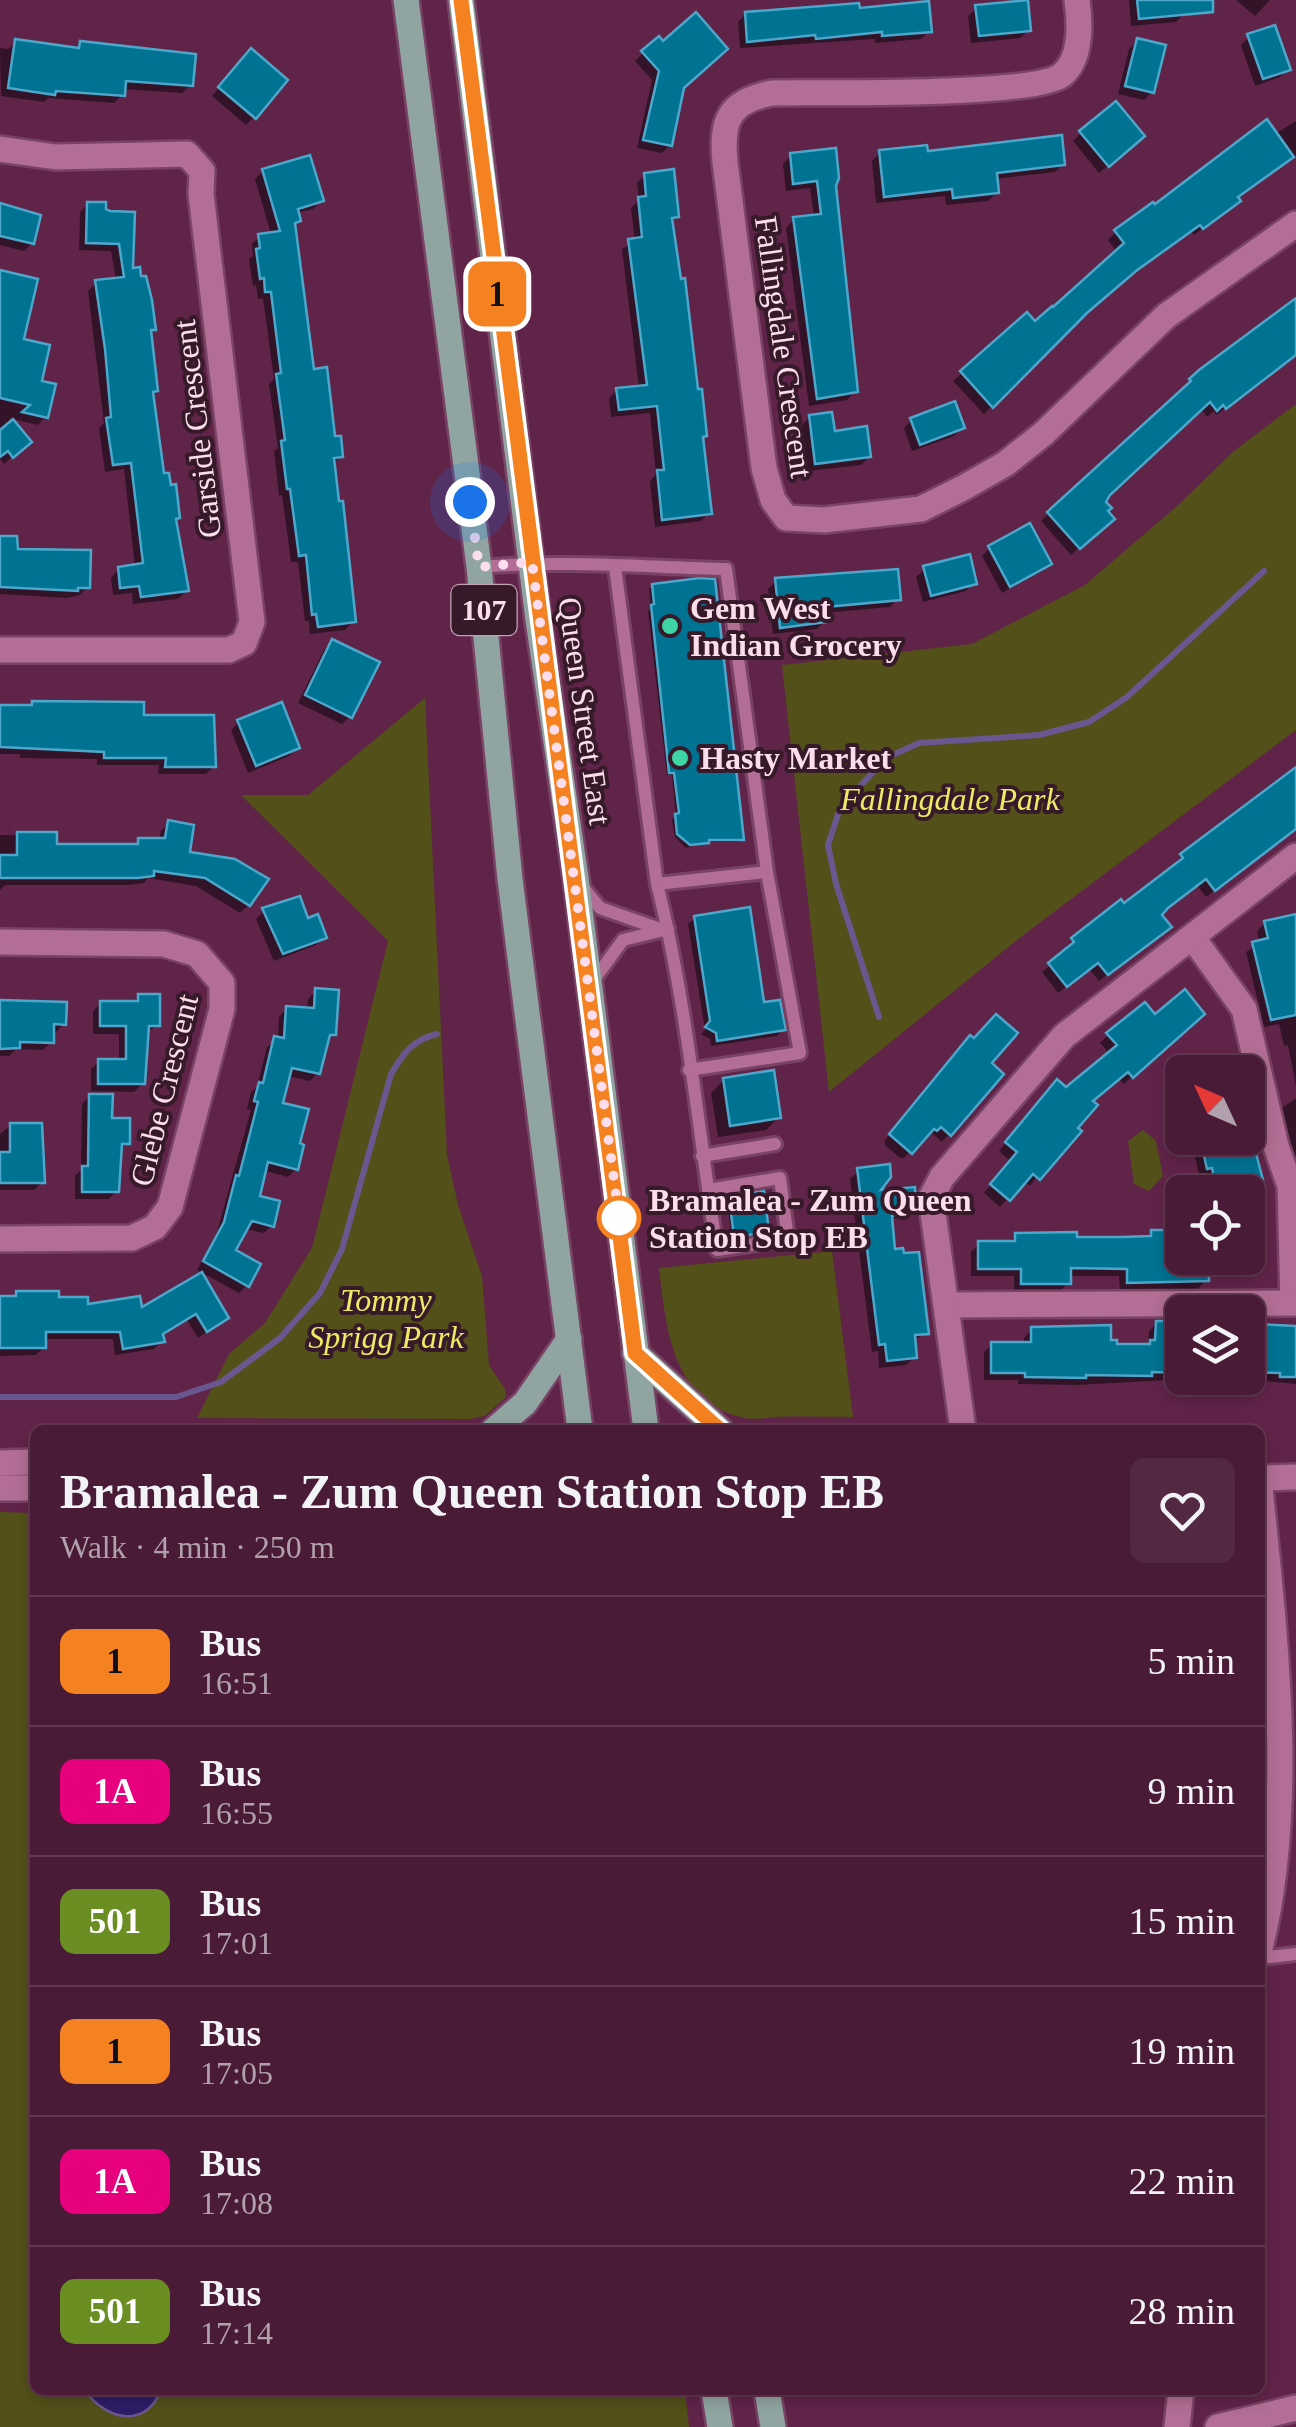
<!DOCTYPE html>
<html lang="en">
<head>
<meta charset="utf-8">
<style>
  :root { --surface:#491b37; --page:#532842; --text:#f1f3f6; --muted:#b1a1ad; --line:#613952 }
  body { margin:0; font-family:"Times New Roman",serif; background:var(--page); color:var(--text); height:100vh; display:flex; flex-direction:column; font-size:38px; white-space:nowrap }
  * { box-sizing:border-box; margin:0 }
  p { font-size:32px; color:var(--muted) }
  .icon { flex:none; width:55px; height:55px; fill:none; stroke:currentColor; stroke-width:2; stroke-linecap:round; stroke-linejoin:round }
  .map { position:relative; flex:1; overflow:hidden }
  .drawer { position:absolute; left:30px; top:1425px; width:1235px; height:970px; display:flex; flex-direction:column; background:var(--surface); border-radius:15px; box-shadow:0 5px 15px #0003,0 0 0 2px var(--line) }
  .drawer>* { flex:none }
  .badge { padding:0 20px; border-radius:15px; font-size:35px; line-height:65px }
  .needle { width:65px; rotate:314deg }
  .tools { position:absolute; left:1165px; top:1055px; display:grid; gap:20px }
  .tools a { display:grid; place-items:center; width:100px; height:100px; border-radius:15px; background:var(--surface); box-shadow:0 5px 15px #0003,0 0 0 2px var(--line); font-size:50px }
  .you { position:absolute; width:50px; height:50px; margin:-25px; border:8px solid #fff; border-radius:50%; background:#1a73e8; box-shadow:0 0 0 15px #1a73e833 }
  .map>.badge { position:absolute; translate:-50% -50%; box-shadow:0 0 0 5px #fff }
  .round { display:grid; place-items:center; flex:none; width:105px; height:105px; border-radius:15px; background:var(--page) }
  .headline { display:flex; align-items:center; justify-content:space-between; height:170px; padding:0 30px }
  h1 { font-size:48px; font-weight:700; line-height:75px }
  ul { padding:0; list-style:none }
  li { display:flex; align-items:center; gap:30px; height:130px; padding:0 30px; border-top:2px solid var(--line) }
  li div { flex:1 }
  li b { display:block; font-size:38px }
  li em { font-style:normal }
  li .badge { min-width:110px; font-weight:700; text-align:center }
  .map>svg:first-child { display:block }
  .green { fill:#535019 }
  .water { fill:#2d1d67; stroke:#6b578f; stroke-width:2.5 }
  .shadow { fill:#0007 }
  .lines { fill:none; stroke-linecap:round; stroke-linejoin:round }
  .stream { stroke:#6b578f; stroke-width:6 }
  .building { fill:#007393; stroke:#4da7ca; stroke-width:2.5 }
  .service-casing { stroke:#784364; stroke-width:18 }
  .minor-casing { stroke:#784364; stroke-width:30 }
  .secondary-casing { stroke:#784364; stroke-width:30 }
  .primary-casing { stroke:#784364; stroke-width:30 }
  .service { stroke:#b26e94; stroke-width:12 }
  .minor { stroke:#b26e94; stroke-width:25 }
  .secondary { stroke:#b26e94; stroke-width:25 }
  .primary { stroke:#90a5a1; stroke-width:25 }
  .line-casing { stroke:#fff; stroke-width:22 }
  .line { stroke:#f58220; stroke-width:15 }
  .walk { stroke:#fcddec; stroke-width:10; stroke-dasharray:0 18 }
  .poi-dot { fill:#3ed4a3; stroke:#361a2a; stroke-width:4 }
  .stop-dot { fill:#fff; stroke:#f58220; stroke-width:5 }
  .labels { text-anchor:middle; stroke-width:8; stroke-linejoin:round; paint-order:stroke }
  .shield { fill:#361a2a; stroke:#c1a2b2; stroke-width:2.5 }
  .shield-label { font-size:30px; font-weight:bold; fill:#fcddec }
  .street-label { font-size:32px; fill:#fcddec; stroke:#361a2a }
  .poi-label { font-size:32px; font-weight:bold; fill:#fcddec; stroke:#361a2a; text-anchor:start }
  .park-label { font-size:32px; font-style:italic; fill:#f0e964; stroke:#361a2a }
  .stop-label { font-size:32px; font-weight:bold; fill:#fcddec; stroke:#361a2a; text-anchor:start }
</style>
</head>
<body>
<div class="map">
<svg width="1296" height="2427" viewBox="0 0 1296 2427">
  <rect width="100%" height="100%" fill="#612449"/>
  <g class="green">
    <path d="M1296,404V730L1022,936L829,1092L782,665L972,644L1085,585L1176,507L1234,451Z"/>
    <path d="M425,698L447,1155L458,1205L482,1276L489,1365L505,1389L506,1397L485,1416L470,1419L197,1418L229,1354L265,1323L312,1248L388,941L241,795H308Z"/>
    <path d="M1143,1130L1156,1141L1163,1176L1149,1191L1134,1184L1128,1141Z"/>
    <path d="M832,1251L853,1417C827,1417 801,1416 775,1417C765,1418 754,1420 744,1418C672,1402 666,1328 659,1268Z"/>
    <path d="M0,1512L35,1513V2390H685L689,2427H0Z"/>
  </g>
  <path class="water" d="M84,2390H161C147,2427 109,2423 84,2390Z"/>
  <g class="shadow">
    <path d="M1129,0H1183L1184,14L1176,22L1131,26Z"/>
    <path d="M1236,0H1270L1255,16Z"/>
    <path d="M977,8L1029,30L1020,38L971,43L968,16Z"/>
    <path d="M857,11L929,31L921,39L875,43V39L740,48L738,22L746,14Z"/>
    <path d="M1249,37L1288,69L1280,77L1255,86L1241,45Z"/>
    <path d="M1138,41L1152,92L1144,100L1118,94L1129,49Z"/>
    <path d="M16,42L74,50L80,44L191,85L182,93L123,89L122,95L114,103L48,98L44,102L1,96L0,48L8,49Z"/>
    <path d="M643,53L681,88L670,145L662,153L637,148L652,80L635,61Z"/>
    <path d="M243,59L254,117L246,125L212,96Z"/>
    <path d="M1296,121V156L1236,199L1230,209L1194,235L1191,231L1125,279L1076,320L984,414L953,381L1027,315L1035,324L1117,252L1108,240L1116,232Z"/>
    <path d="M1081,133L1134,144L1099,173L1073,141Z"/>
    <path d="M880,153L926,154L1063,164L1055,172L995,179L996,193L988,201L946,205L945,196L876,203L872,161Z"/>
    <path d="M791,155L834,186L855,391L847,400L809,406L786,228L794,219L814,217L810,188L786,191L783,164Z"/>
    <path d="M263,171L321,201L313,209L296,213L298,220L293,225L312,371L341,456L332,465L353,621L345,630L310,634L309,621H305L298,562H291L282,495L279,496L274,451L278,448L269,384L274,379L263,298L258,299L256,285L253,286L249,259L253,256L252,244L260,236L271,234L255,179Z"/>
    <path d="M645,175L677,216L670,223L709,513L701,521L655,527L650,481L656,474L650,413L611,417L609,398L617,390L639,388L622,249L635,241L631,208L639,200L637,183Z"/>
    <path d="M88,204L109,213L153,329L149,333L156,390L151,395L162,476L186,591L178,599L133,604L132,593L113,595L111,578L119,569L135,567L124,469L105,472L99,428L104,423L88,291L96,283L116,280L111,251L79,250L80,212Z"/>
    <path d="M0,206L32,243L24,251L0,245Z"/>
    <path d="M0,272L21,341L39,383L46,416L38,425L9,418L29,442L4,464L0,459Z"/>
    <path d="M1296,307V355L1216,415L1214,411L1207,417L1201,408L1103,502V526L1071,555L1041,521L1200,372Z"/>
    <path d="M810,417L832,433L869,457L861,465L808,471L802,425Z"/>
    <path d="M912,420L962,428L954,436L912,451L904,428Z"/>
    <path d="M0,539L15,552L88,586L80,595L67,598L0,594Z"/>
    <path d="M990,548L1049,564L1041,572L1002,593L982,556Z"/>
    <path d="M925,569L974,583L966,591L923,602L916,577Z"/>
    <path d="M776,581L898,599L890,607L824,613L825,621L817,629L773,634L768,589Z"/>
    <path d="M653,586L742,839L738,842H706L686,848L675,837L672,820L676,816L672,775H667L648,611L651,608L649,589Z"/>
    <path d="M332,642L350,716L342,724L298,703L324,650Z"/>
    <path d="M33,704L142,717L214,766L206,774H158L159,765H97V759L20,758V754H0V708L30,707Z"/>
    <path d="M239,722L298,748L289,756L248,773L231,730Z"/>
    <path d="M1296,770V827L1293,830L1206,897L1197,885L1159,915L1160,934L1099,981L1089,969L1058,993L1042,972L1067,951L1065,948L1073,940L1124,906L1176,866L1174,864L1182,856Z"/>
    <path d="M169,823L187,854L248,905L240,913L196,886L148,878L144,883L128,885H5L0,890V835H54V847L134,846L139,841L159,840L161,831Z"/>
    <path d="M264,911L306,921L324,937L316,945L274,961L256,919Z"/>
    <path d="M695,918L783,1029L777,1036L711,1046L710,1039L701,1034L705,1030L688,924Z"/>
    <path d="M1296,922V1086L1288,1045L1284,1046L1279,1024L1264,1027L1246,952L1260,943L1257,931L1265,923Z"/>
    <path d="M316,991L333,1034L326,1042L318,1073L310,1081L287,1076L280,1105L306,1111L296,1169L288,1177L263,1170L257,1198L272,1225L264,1233L245,1229L233,1251L247,1285L239,1293L197,1270L217,1232L251,1110L247,1109L251,1092L257,1087L267,1047L278,1039L279,1017L287,1008L307,1010L308,999Z"/>
    <path d="M139,996L158,1025L146,1033L143,1083L134,1092L91,1091V1069L99,1061H119V1034H93V1011L101,1003H132Z"/>
    <path d="M0,1003L64,1024L56,1032L51,1031V1042L43,1050L16,1049L9,1056H0Z"/>
    <path d="M1154,1018L1194,1021L1124,1084L1118,1078L1090,1102L1030,1186L1024,1181L1000,1207L984,1193L1011,1162L999,1151L1050,1090H1066L1110,1054L1100,1043L1108,1035Z"/>
    <path d="M963,1046L989,1064L949,1134L942,1142L932,1133L927,1138L924,1135L904,1158H900L885,1145V1140Z"/>
    <path d="M724,1080L779,1117L766,1130L718,1137L711,1093Z"/>
    <path d="M90,1096L127,1143L119,1151L117,1190L109,1199H75V1176L81,1170L82,1104Z"/>
    <path d="M1296,1098V1168L1281,1109Z"/>
    <path d="M11,1125L42,1182L34,1190H0V1134Z"/>
    <path d="M1248,1129L1260,1179L1244,1192H1208L1204,1174L1199,1175L1191,1138H1248Z"/>
    <path d="M859,1171L875,1193L913,1204L890,1221L893,1252L926,1333L913,1341L915,1357L906,1365L879,1368L878,1351L872,1352L850,1179Z"/>
    <path d="M730,1199L767,1231L763,1234L732,1239L727,1202Z"/>
    <path d="M1152,1233H1182V1258H1245L1246,1265L1237,1273H1206V1280L1198,1289L1120,1290L1119,1276H1068V1283L1060,1291H1014V1276H971V1252L979,1244H1008L1016,1236L1075,1240L1146,1238Z"/>
    <path d="M201,1275L226,1318L198,1338L187,1320L161,1336L162,1341L154,1349L115,1355L113,1339H44V1347L36,1355L0,1356V1298H12L17,1294L86,1307L140,1311Z"/>
    <path d="M1157,1323L1173,1342L1180,1371L1171,1380L1076,1385L1018,1384V1380H984V1352L992,1344H1024V1338L1032,1329L1108,1342L1115,1347H1148L1149,1331Z"/>
    <path d="M1256,1327H1296V1384L1242,1379L1248,1378V1335Z"/>
  </g>
  <g class="lines">
    <g class="stream">
      <path d="M879,1017L836,884L828,845L840,808L886,758L919,743L1039,735L1089,722L1127,697L1264,571"/>
      <path d="M0,1397H176L221,1382L280,1338L320,1293L342,1249L391,1074C403,1054 412,1040 437,1034"/>
    </g>
  </g>
  <g class="building">
    <path d="M1028,0L1031,31L979,36L975,5Z"/>
    <path d="M1137,0H1213V12L1139,19Z"/>
    <path d="M929,1L932,32L882,36V32L816,39L815,35L747,42L745,12L859,3L860,8Z"/>
    <path d="M696,12L728,49L684,88L672,146L643,140L659,71L641,51L659,36L663,41Z"/>
    <path d="M1275,25L1291,70L1263,79L1247,34Z"/>
    <path d="M1137,38L1166,45L1154,93L1125,86Z"/>
    <path d="M15,39L79,48L80,41L196,54L193,86L126,81L125,96L56,91L55,95L8,88Z"/>
    <path d="M251,48L288,80L256,119L218,87Z"/>
    <path d="M1116,101L1145,136L1109,167L1079,131Z"/>
    <path d="M1267,119L1294,157L1238,197L1241,201L1203,229L1200,225L1136,271L1087,313L993,408L960,371L1027,312L1035,321L1052,306L1053,307L1124,243L1114,230L1153,202L1155,204Z"/>
    <path d="M1062,135L1065,165L997,173L999,193L953,198L952,189L884,197L879,150L927,145L928,151Z"/>
    <path d="M836,148L839,178L836,186L858,392L817,399L793,217L821,214L817,181L793,184L790,153Z"/>
    <path d="M310,155L324,201L298,209L301,221L295,223L314,369L327,367L335,436H341L343,457L334,458L339,501H343L356,622L318,627L316,614L312,615L306,555L299,556L290,489H287L281,441L285,440L276,374L281,373L271,292H265L264,278L260,279L256,249L260,248L258,234L280,231L262,169Z"/>
    <path d="M674,169L679,217L672,218L681,279L685,278L698,389H702L707,436L703,437L712,514L662,520L657,470H664L657,406L619,410L616,388L647,385L628,239L642,237L638,197L646,196L644,173Z"/>
    <path d="M87,202H106V209L110,211L135,212L133,268L140,267L141,276H146L152,300L156,330H151L158,391L153,392L164,473H169L171,485L176,484L180,518L176,519L189,591L141,597L139,586L120,588L118,567L143,563L131,463L113,465L106,418L111,417L105,349L95,280L124,277L119,244L86,243Z"/>
    <path d="M0,203L41,215L34,244L0,236Z"/>
    <path d="M0,270L38,279L24,339L50,345L42,381L56,384L48,418L22,412L30,405L0,398Z"/>
    <path d="M1296,298V355L1226,409L1223,405L1217,411L1210,402L1110,495L1106,502L1112,508L1108,511L1115,519L1080,549L1047,512L1191,381L1189,379L1199,370Z"/>
    <path d="M955,401L965,428L920,445L910,418Z"/>
    <path d="M832,412L835,431L867,426L871,457L815,464L809,415Z"/>
    <path d="M13,419L32,442L13,458L8,451L0,457V430Z"/>
    <path d="M1030,523L1052,564L1010,587L988,546Z"/>
    <path d="M0,536H17L18,549L91,550L90,588H78V591L0,587Z"/>
    <path d="M970,554L977,584L931,596L923,566Z"/>
    <path d="M898,569L901,600L826,607L827,622L780,628L775,578Z"/>
    <path d="M700,578L715,579L744,840H709V843L690,845L677,834L675,814L679,813L674,773H669L651,605L654,604L652,584Z"/>
    <path d="M332,639L380,662L352,718L305,695Z"/>
    <path d="M32,701L144,702V715H214L216,767H165L166,758H104V752L0,747V705H32Z"/>
    <path d="M282,702L300,748L256,766L237,720Z"/>
    <path d="M1296,767V829L1215,891L1206,879L1168,908L1162,915L1172,927L1108,975L1098,963L1067,987L1048,963L1074,942L1071,938L1121,899L1124,903L1149,884L1183,858L1180,854Z"/>
    <path d="M168,820L194,825L190,852L235,859L269,879L250,906L205,878L154,871V876L138,878H0V855H17V832H57V844H138V838H165Z"/>
    <path d="M300,896L308,918L318,914L327,938L283,954L262,908Z"/>
    <path d="M750,907L764,1002L780,1000L786,1030L717,1041L716,1033L705,1027L710,1021L694,916Z"/>
    <path d="M1296,914V1015L1271,1020L1252,942L1268,938L1264,921Z"/>
    <path d="M315,988L339,990L336,1035H330L320,1074L292,1068L283,1103L309,1109L300,1143L304,1145L298,1170L268,1162L260,1196L280,1201L274,1227L252,1221L236,1250L261,1264L249,1287L203,1261L224,1222L236,1175L239,1176L258,1102L254,1101L259,1082L263,1083L274,1036L284,1038L286,1006L314,1008Z"/>
    <path d="M1185,989L1205,1014L1133,1078L1128,1072L1093,1101L1098,1105L1078,1128L1082,1131L1040,1180L1033,1174L1010,1201L990,1184L1017,1152L1005,1142L1057,1079L1066,1087L1117,1045L1106,1033L1145,1002L1155,1014Z"/>
    <path d="M138,994H160V1026H149L145,1084H98V1059H126V1026H100V1001H138Z"/>
    <path d="M0,1000L67,1002L66,1025L54,1024V1043L20,1042V1048L0,1049Z"/>
    <path d="M996,1014L1018,1033L992,1063L1004,1074L951,1136L941,1127L937,1131L934,1129L912,1154L889,1134L970,1035L974,1038Z"/>
    <path d="M774,1070L781,1118L730,1126L723,1078Z"/>
    <path d="M89,1094H113L112,1118H130V1144H122L119,1192H82V1166H88Z"/>
    <path d="M10,1123H42L45,1183H0V1152H10Z"/>
    <path d="M1200,1138H1252L1263,1180L1248,1184L1250,1190L1217,1192L1212,1168L1207,1169Z"/>
    <path d="M890,1164L891,1177L881,1190L915,1187L916,1205L899,1207L900,1215L892,1216L895,1249L903,1248L904,1253L919,1252L929,1334L915,1335L917,1358L887,1361L885,1344L879,1345L857,1168Z"/>
    <path d="M764,1191L769,1232L734,1237L729,1197Z"/>
    <path d="M1151,1230H1182V1258H1209V1281L1127,1283V1269L1071,1268V1284H1021V1269H978V1241H1015V1233L1077,1232V1237H1121L1151,1236Z"/>
    <path d="M202,1272L229,1318L207,1332L196,1314L163,1334L165,1342L123,1349L120,1332H46V1348H0V1296H16V1291H59V1297H88V1304L140,1296L142,1307Z"/>
    <path d="M1156,1321H1176V1340H1182V1373L1152,1372V1376L1086,1375V1378L1025,1377V1373H991V1342H1031V1327L1111,1325V1340H1117V1344H1150V1340H1155Z"/>
    <path d="M1255,1324L1296,1326V1377H1280V1373L1249,1372V1340H1255Z"/>
  </g>
  <g class="lines">
    <g class="service-casing">
      <g id="service">
        <path d="M479,567C561,560 643,567 726,569L767,872L657,884"/>
        <path d="M615,567L657,884C687,1003 698,1129 717,1250L788,1239L780,1178L708,1190"/>
        <path d="M582,886L600,908L657,928"/>
        <path d="M593,981L623,940L668,929"/>
        <path d="M689,1070L800,1053L767,872"/>
        <path d="M702,1156L775,1144"/>
        <path d="M1260,1958L1296,1954"/>
      </g>
    </g>
    <g class="minor-casing">
      <g id="minor">
        <path d="M1077,0C1080,22 1082,57 1063,74C1038,97 818,92 772,93C729,101 721,120 725,162L764,468L773,500L786,518L824,520L921,509L963,488L1005,464L1043,434L1166,316L1296,224"/>
        <path d="M0,149L56,157L187,154L202,171L201,194L252,622L244,643L229,650H0"/>
        <path d="M1193,938L1244,1009L1276,1146L1290,1186L1293,1303"/>
        <path d="M0,942L164,944L197,954L222,983V1009L170,1207L155,1227L132,1238L0,1239"/>
        <path d="M947,1305L1296,1303"/>
        <path d="M963,1430L931,1198L942,1177L1064,1036L1296,856"/>
        <path d="M1260,1488C1275,1635 1296,1805 1260,1948"/>
        <path d="M1177,2427L1181,2390"/>
        <path d="M1218,2427L1296,2408"/>
      </g>
    </g>
    <g class="secondary-casing">
      <g id="secondary">
        <path d="M0,1463L35,1462"/>
        <path d="M1260,1478L1296,1477"/>
        <path d="M0,1488H35"/>
      </g>
    </g>
    <g class="primary-casing">
      <g id="primary">
        <path d="M406,0L479,567L510,879L580,1430"/>
        <path d="M461,0L538,620L576,878L646,1430"/>
        <path d="M635,1353L720,1430"/>
        <path d="M494,1430L525,1403L569,1339"/>
        <path d="M714,2390L720,2427"/>
        <path d="M767,2390L773,2427"/>
      </g>
    </g>
    <use href="#service" class="service"/>
    <use href="#minor" class="minor"/>
    <use href="#secondary" class="secondary"/>
    <use href="#primary" class="primary"/>
  </g>
  <g class="lines">
    <g class="line-casing">
      <path id="line" d="M461,0C516,451 580,901 635,1353L720,1430"/>
    </g>
    <use href="#line" class="line"/>
    <path class="walk" d="M470,502L479,567L532,562L619,1218"/>
  </g>
  <g class="poi-dot">
    <circle cx="670" cy="626" r="10"/>
    <circle cx="680" cy="758" r="10"/>
  </g>
  <circle class="stop-dot" cx="619" cy="1218" r="20"/>
  <g class="labels">
    <rect class="shield" x="451.5" y="585" width="65" height="50" rx="8"/>
    <g class="shield-label">
      <text x="484" y="620">107</text>
    </g>
    <g class="street-label">
      <text transform="translate(784 347) rotate(82)" y="11">Fallingdale Crescent</text>
      <text transform="translate(197 429) rotate(-97)" y="11">Garside Crescent</text>
      <text transform="translate(585 711) rotate(82)" y="11">Queen Street East</text>
      <text transform="translate(164 1090) rotate(-76)" y="11">Glebe Crescent</text>
    </g>
    <g class="poi-label">
      <text x="690" y="619">Gem West<tspan x="690" dy="37">Indian Grocery</tspan></text>
      <text x="700" y="769">Hasty Market</text>
    </g>
    <g class="park-label">
      <text x="950" y="810">Fallingdale Park</text>
      <text x="386" y="1311">Tommy<tspan x="386" dy="37">Sprigg Park</tspan></text>
    </g>
    <g class="stop-label">
      <text x="649" y="1211">Bramalea - Zum Queen<tspan x="649" dy="37">Station Stop EB</tspan></text>
    </g>
  </g>
</svg>
<div class="tools">
<a><svg class="needle" viewBox="-14 -14 28 28"><path d="M0-13l5 13h-10z" fill="#e53935"/><path d="M0 13l5-13h-10z" fill="#b1a1ad"/></svg></a>
<a><svg class="icon" aria-label="locate" viewBox="0 0 24 24"><circle cx="12" cy="12" r="6"/><path d="M12 2v4M12 18v4M2 12h4M18 12h4"/></svg></a>
<a><svg class="icon" aria-label="layers" viewBox="0 0 24 24"><path d="M12 4l9 5-9 5-9-5zM3 14l9 5 9-5"/></svg></a>
</div>
<div class="you" style="left:470px;top:502px"></div>
<b class="badge" style="left:497px;top:294px;background:#f58220;color:#111">1</b>
<section class="drawer">
<div class="headline"><div><h1>Bramalea - Zum Queen Station Stop EB</h1><p>Walk · 4 min · 250 m</p></div><a class="round"><svg class="icon" aria-label="heart" viewBox="0 0 24 24"><path d="M12 20l-8-8c-3-5 5-10 8-4 3-6 11-1 8 4z"/></svg></a></div>
<ul>
<li><span class="badge" style="background:#f58220;color:#111">1</span><div><b>Bus</b><p>16:51</p></div><em>5 min</em></li>
<li><span class="badge" style="background:#e6007e;color:#fff">1A</span><div><b>Bus</b><p>16:55</p></div><em>9 min</em></li>
<li><span class="badge" style="background:#6b8e23;color:#fff">501</span><div><b>Bus</b><p>17:01</p></div><em>15 min</em></li>
<li><span class="badge" style="background:#f58220;color:#111">1</span><div><b>Bus</b><p>17:05</p></div><em>19 min</em></li>
<li><span class="badge" style="background:#e6007e;color:#fff">1A</span><div><b>Bus</b><p>17:08</p></div><em>22 min</em></li>
<li><span class="badge" style="background:#6b8e23;color:#fff">501</span><div><b>Bus</b><p>17:14</p></div><em>28 min</em></li>
</ul>
</section>
</div>
</body>
</html>
